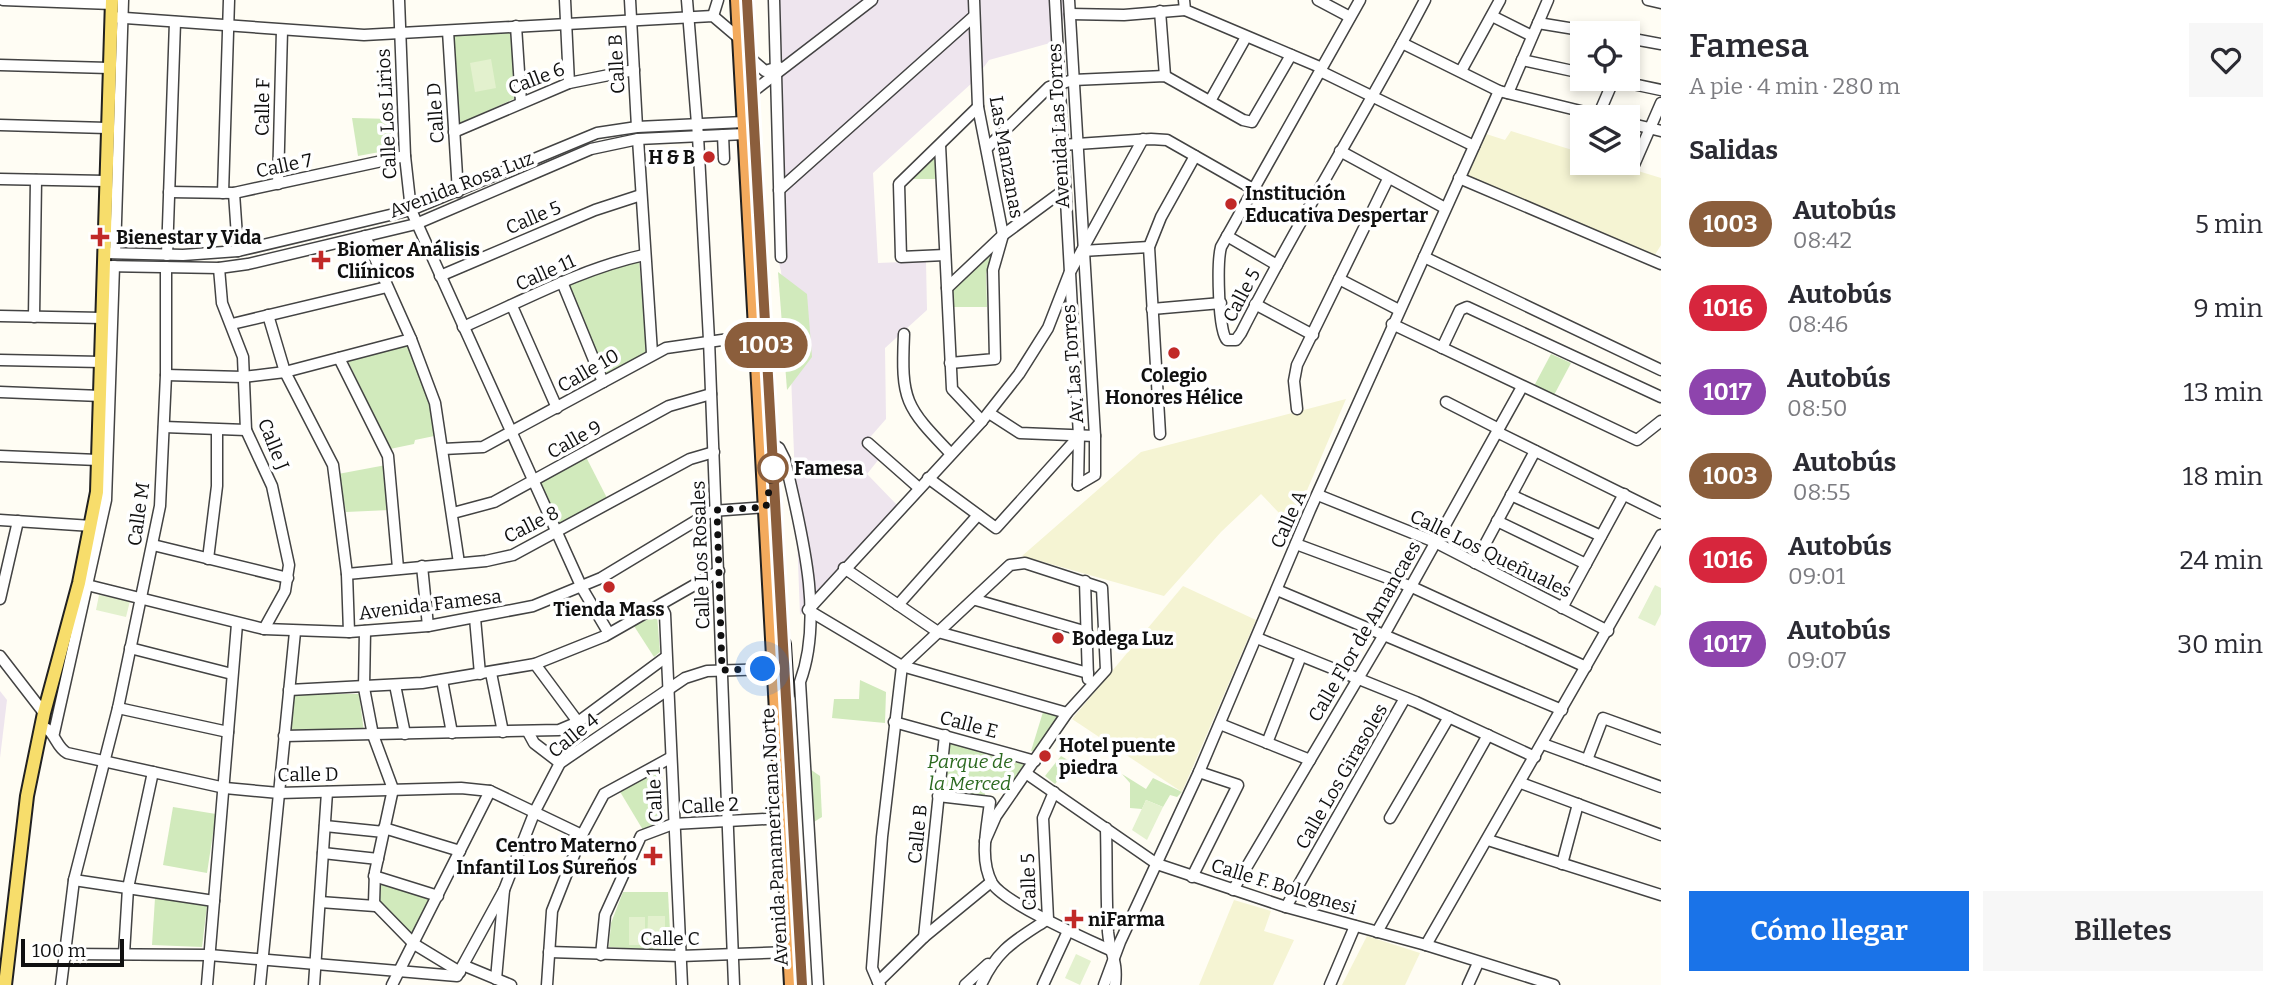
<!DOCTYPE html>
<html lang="es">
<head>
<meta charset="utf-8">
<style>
  :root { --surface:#fff; --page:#f7f7f7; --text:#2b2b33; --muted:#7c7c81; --accent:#1a73e8 }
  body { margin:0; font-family:Bitter,serif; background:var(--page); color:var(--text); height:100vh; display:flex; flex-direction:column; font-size:26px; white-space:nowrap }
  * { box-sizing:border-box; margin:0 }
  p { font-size:23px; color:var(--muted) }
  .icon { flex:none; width:38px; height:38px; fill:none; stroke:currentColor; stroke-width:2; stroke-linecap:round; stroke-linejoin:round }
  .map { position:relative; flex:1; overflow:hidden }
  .drawer { display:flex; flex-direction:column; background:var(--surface); width:630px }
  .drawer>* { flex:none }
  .badge { padding:0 14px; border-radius:23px; font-size:24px; line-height:46px }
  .fabs { position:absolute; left:1570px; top:21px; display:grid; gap:14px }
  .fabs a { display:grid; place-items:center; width:70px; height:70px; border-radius:0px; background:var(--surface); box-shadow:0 4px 10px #0003; font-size:35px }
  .scale { position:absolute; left:21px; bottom:18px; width:103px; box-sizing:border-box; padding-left:7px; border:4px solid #101010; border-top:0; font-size:19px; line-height:24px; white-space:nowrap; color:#101010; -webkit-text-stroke:5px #fff; paint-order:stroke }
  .you { position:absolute; width:35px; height:35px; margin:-18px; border:5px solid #fff; border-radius:50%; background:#1a73e8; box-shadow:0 0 0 10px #1a73e833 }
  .map>.badge { position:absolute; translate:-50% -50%; box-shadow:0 0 0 4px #fff }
  h2 { padding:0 28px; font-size:26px; line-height:63px }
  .round { display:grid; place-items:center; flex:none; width:74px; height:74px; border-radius:0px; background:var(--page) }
  .overview { display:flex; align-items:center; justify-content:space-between; height:119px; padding:0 28px }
  h1 { font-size:33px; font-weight:600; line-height:52px }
  .button { display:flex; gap:14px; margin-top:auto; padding:14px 28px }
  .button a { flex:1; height:80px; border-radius:0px; background:var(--accent); color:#fff; font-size:28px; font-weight:600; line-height:80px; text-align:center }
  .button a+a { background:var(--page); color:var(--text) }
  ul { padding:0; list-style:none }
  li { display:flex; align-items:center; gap:21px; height:84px; padding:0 28px }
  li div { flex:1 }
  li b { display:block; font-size:26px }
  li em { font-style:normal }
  li .badge { min-width:77px; font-weight:700; text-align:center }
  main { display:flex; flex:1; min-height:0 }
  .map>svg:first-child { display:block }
  .industrial { fill:#eee5ee }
  .farmland { fill:#f5f4d3 }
  .green { fill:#d1eabc }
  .pitch { fill:#e3f1ce }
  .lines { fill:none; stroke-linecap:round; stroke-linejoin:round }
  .minor-casing { stroke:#434343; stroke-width:13 }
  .major-casing { stroke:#212121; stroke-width:16 }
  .highway-casing { stroke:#212121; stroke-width:18 }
  .minor { stroke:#fff; stroke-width:10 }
  .major { stroke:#f7dd6b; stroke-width:12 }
  .highway { stroke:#f3aa5d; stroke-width:14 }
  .line-casing { stroke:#fff; stroke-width:16 }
  .line { stroke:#8b5e3c; stroke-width:10 }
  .walk { stroke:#101010; stroke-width:7; stroke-dasharray:0 12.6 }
  .poi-dot { fill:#c12927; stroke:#fff; stroke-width:2.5 }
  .stop-dot { fill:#fff; stroke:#8b5e3c; stroke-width:3.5 }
  .labels { text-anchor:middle; stroke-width:7; stroke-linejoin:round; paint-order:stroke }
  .street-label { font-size:19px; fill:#101010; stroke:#fff }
  .poi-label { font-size:19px; font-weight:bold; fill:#101010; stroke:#fff; text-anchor:start }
  .stop-label { font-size:19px; font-weight:bold; fill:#101010; stroke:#fff; text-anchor:start }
  .park-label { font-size:19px; font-style:italic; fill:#2b691f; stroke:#fff }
</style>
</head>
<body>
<main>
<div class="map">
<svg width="1661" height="985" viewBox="0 0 1661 985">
  <rect width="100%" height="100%" fill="#fffdf4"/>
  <g class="industrial">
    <path d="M769,0H1063L1064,18L1050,43L989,60L973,82L873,173L878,263L926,261L927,310L885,348L886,419L865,443L879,459L867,474L898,506L800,615L791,374L781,271L775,247Z"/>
    <path d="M0,691L7,700L0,758Z"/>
  </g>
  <g class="farmland">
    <path d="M1511,131L1582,153V163H1612L1661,178V245L1653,258L1464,177L1483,133L1505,140Z"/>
    <path d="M1346,399L1299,509L1280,514L1261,494L1221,532L1164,596L1022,556L1141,452Z"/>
    <path d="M1183,586L1256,620L1182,792L1072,719Z"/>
    <path d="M1234,900L1271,911L1264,931L1294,940L1273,985H1199Z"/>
    <path d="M1367,936L1420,953L1405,985H1342Z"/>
  </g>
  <g class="green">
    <path d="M512,29L516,98L458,124L452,35Z"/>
    <path d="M352,118L393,119L396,149L358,156Z"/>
    <path d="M938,152L939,179H911Z"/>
    <path d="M992,253L986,274L987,307H953L952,286Z"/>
    <path d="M639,259L647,354L603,376L565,284Z"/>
    <path d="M778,272L807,294L812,357L787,390Z"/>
    <path d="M407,343L434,407L439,435L415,440L414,444L390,449L348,361Z"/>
    <path d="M1551,354L1571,363L1554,395L1534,386Z"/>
    <path d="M584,453L609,502L556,532L533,481Z"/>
    <path d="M386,465L390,510L346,512L338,474Z"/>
    <path d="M657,615L660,652L654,657L634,626Z"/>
    <path d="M860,680L886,692L885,723L832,718L834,699H859Z"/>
    <path d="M294,694H359L364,732L289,731Z"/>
    <path d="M1043,712L1058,716L1036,752L1031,751Z"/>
    <path d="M946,740L1023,761L1025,766L1008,792L985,791V798L941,792Z"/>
    <path d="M1061,756L1073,763L1055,784L1045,776Z"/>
    <path d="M661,763L665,817L643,830L619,790Z"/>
    <path d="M804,765L820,776L822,817L809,825Z"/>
    <path d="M1122,774L1146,789L1153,778L1182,792L1177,797L1170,795L1163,807L1146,800L1142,809L1130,808V783Z"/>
    <path d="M173,807L216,814L207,873L163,865Z"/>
    <path d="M377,879L433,897L414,937L377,901Z"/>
    <path d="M623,892H668L671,951L609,947L611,923Z"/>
    <path d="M155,898L207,906L202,947L152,945Z"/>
  </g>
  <g class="pitch">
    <path d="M491,59L496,88L475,92L470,63Z"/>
    <path d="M1655,585L1661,588V614L1655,626L1638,618Z"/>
    <path d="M99,595L130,601L126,617L96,610Z"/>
    <path d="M1146,800L1163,807L1147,840L1132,830Z"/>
    <path d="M648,916H665V944H647Z"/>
    <rect x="629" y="917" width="16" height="28"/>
    <path d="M1076,954L1091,961L1080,985L1065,978Z"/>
  </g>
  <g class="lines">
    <g class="minor-casing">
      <g id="minor">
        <path d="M3,0L112,4"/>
        <path d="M399,0L405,156L411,210L582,588L608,632"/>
        <path d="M565,0L569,83"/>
        <path d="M630,0L637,127"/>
        <path d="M687,0L698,136L709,340L734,985"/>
        <path d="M774,0L781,257"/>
        <path d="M1055,0L1079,436L1078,485"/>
        <path d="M1069,0L1095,436V475L1078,485"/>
        <path d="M1184,0L1185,10L1322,68"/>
        <path d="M1318,0L1350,17"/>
        <path d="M1360,0L1221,247C1217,262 1218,332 1227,340H1236L1241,333C1298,220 1366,113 1425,0"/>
        <path d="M1648,0L1661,3"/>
        <path d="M1160,11L1165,76"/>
        <path d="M1070,14L1124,15L1185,10"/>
        <path d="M713,16L718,0"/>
        <path d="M1492,16L1532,36"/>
        <path d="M111,17L364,35L713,16L740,39"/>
        <path d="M1538,23L1599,33"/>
        <path d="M516,26L521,102"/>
        <path d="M448,31L458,192"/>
        <path d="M1628,38L1661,44"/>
        <path d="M1402,43L1499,91L1605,117"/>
        <path d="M750,58L765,71L779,67"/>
        <path d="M1522,60L1582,73"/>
        <path d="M0,65L109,68"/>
        <path d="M1320,71L1474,146"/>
        <path d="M1461,71L1500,0"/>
        <path d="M1609,79L1661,90"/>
        <path d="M751,93L872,0"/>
        <path d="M1508,93L1548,0"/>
        <path d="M1210,101L1246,37"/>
        <path d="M1598,116L1614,79"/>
        <path d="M1628,123L1661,131"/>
        <path d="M0,125L107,128"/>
        <path d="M454,132L569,83L634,70"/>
        <path d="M723,135L724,159"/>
        <path d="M638,139L652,353"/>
        <path d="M940,145L952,389L982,421"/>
        <path d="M1062,145L1151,139L1167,140L1253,189"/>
        <path d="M987,148L1049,87L1073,80L1165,76L1243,120L1252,122L1291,55"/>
        <path d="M1340,151L1445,208"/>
        <path d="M1634,165L1661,103"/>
        <path d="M1459,178L1661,264"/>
        <path d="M0,179L106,181"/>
        <path d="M278,184L282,30"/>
        <path d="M779,190L973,17"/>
        <path d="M169,192L234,193L405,156"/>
        <path d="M223,193L229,0"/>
        <path d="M234,193L238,251"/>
        <path d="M365,236L411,339L435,403L459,563"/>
        <path d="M1227,236L1277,265"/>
        <path d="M1082,251L1149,247"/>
        <path d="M104,253L183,255L238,251L411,210L597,133L637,127L744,122"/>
        <path d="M115,253L123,0"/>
        <path d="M167,255L175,22"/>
        <path d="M945,255L901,257L899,184L978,107"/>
        <path d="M1424,257L1661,370"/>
        <path d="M104,266L219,268L248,264L416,224L591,149L638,139L745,134"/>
        <path d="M219,268L222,303L243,357L246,430L272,486L289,565L285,591L264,629"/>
        <path d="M440,276L595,210L641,195"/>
        <path d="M1339,279L1399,310"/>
        <path d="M562,282L603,382"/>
        <path d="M947,288L1003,235L1064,190"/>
        <path d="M1255,304L1313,335"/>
        <path d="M512,306L557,408"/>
        <path d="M1152,309L1221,303"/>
        <path d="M268,315L285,372L333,465L347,574L349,632"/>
        <path d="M0,316L103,318"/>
        <path d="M34,317L36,180"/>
        <path d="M232,324L387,287"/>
        <path d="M1392,324L1637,440L1661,421"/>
        <path d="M463,327C523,301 580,269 644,255"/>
        <path d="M904,334C901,401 905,406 951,454"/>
        <path d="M1442,348L1460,310L1467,307L1661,397"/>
        <path d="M339,358L388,456L398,568"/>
        <path d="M0,360L102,362"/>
        <path d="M950,363L995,359L993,270L1003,235L978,107L974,0"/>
        <path d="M166,375L243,377L285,372L411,339"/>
        <path d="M0,392L101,396"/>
        <path d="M1446,402L1499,429"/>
        <path d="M1297,409L1294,381L1297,365L1388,179"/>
        <path d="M989,413L1020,433L1095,436"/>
        <path d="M164,427L246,430"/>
        <path d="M1497,432L1661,513"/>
        <path d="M1160,434L1149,247L1161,217L1195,156"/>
        <path d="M868,443L919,488"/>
        <path d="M772,444L779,448L785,460C800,527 825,615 800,682L818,985"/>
        <path d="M443,449L483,447L666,348L757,335"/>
        <path d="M0,456L98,460"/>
        <path d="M928,478L996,528L1079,436"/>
        <path d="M1318,495L1435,542L1608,631"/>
        <path d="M1511,495L1601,536"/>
        <path d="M453,513L494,502L669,406L711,394"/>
        <path d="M0,520L92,526"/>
        <path d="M1497,521L1586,564"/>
        <path d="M1296,544L1412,587L1586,667"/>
        <path d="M153,545L288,578"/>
        <path d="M208,559L217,486V430"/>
        <path d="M1475,563L1535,451"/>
        <path d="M422,566L428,626"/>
        <path d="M844,568L938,632L1088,673"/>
        <path d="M347,574L486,561L513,555L690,459L714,452"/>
        <path d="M1085,581L1088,679"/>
        <path d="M79,583L264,629L349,632L428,626L533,606L601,578L712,511L766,507"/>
        <path d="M1277,590L1562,710"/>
        <path d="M0,599L18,521"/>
        <path d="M976,600L1087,632"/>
        <path d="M898,605L978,515"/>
        <path d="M661,606L665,614L682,985"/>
        <path d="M1562,608L1624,494"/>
        <path d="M475,618L480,674"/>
        <path d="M365,631L364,688L373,735L393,789L375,872L374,903L414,944L460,972"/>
        <path d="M1257,638L1416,702L1535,757"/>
        <path d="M130,648L232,674"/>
        <path d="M0,656L44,713"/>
        <path d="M535,664L578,722"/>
        <path d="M491,673L503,732"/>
        <path d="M442,680L452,733"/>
        <path d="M395,685L405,734"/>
        <path d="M289,690L422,683L535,664L605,636L719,571"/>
        <path d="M118,708L228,732"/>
        <path d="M1067,713L902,666L808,610L982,421L1019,374L1048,328L1069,274L1143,139"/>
        <path d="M894,722L1035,761"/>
        <path d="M1220,724L1310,760"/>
        <path d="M42,726C56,732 55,746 67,753L225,788L279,793L461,788L490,791L582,835"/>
        <path d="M528,732L534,743L560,763"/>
        <path d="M54,733L106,500L114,266"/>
        <path d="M284,736L559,730L578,722L666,657"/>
        <path d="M1267,743L1301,656"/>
        <path d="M1543,744L1661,787"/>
        <path d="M1587,760L1603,718L1661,739"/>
        <path d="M1027,774L1157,864L1286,907L1426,945L1554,985"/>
        <path d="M1521,783L1661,835"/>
        <path d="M938,796L990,802C987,828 979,859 992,883C1004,903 1086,939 1110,950"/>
        <path d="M1390,818L1449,717"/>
        <path d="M325,826L384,832"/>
        <path d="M384,828L460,851"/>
        <path d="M1106,828C1107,863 1106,898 1108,932C1110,956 1118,959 1115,985"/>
        <path d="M1488,840L1661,895"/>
        <path d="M323,853L378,859"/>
        <path d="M1562,864L1578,804"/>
        <path d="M374,876L438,896"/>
        <path d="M1192,877L1238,785L1199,772"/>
        <path d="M74,880L214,901"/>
        <path d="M1233,890L1385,633L1522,387"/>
        <path d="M320,902L375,906"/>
        <path d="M1286,907L1405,698"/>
        <path d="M1377,932L1488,735"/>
        <path d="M924,937L945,735"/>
        <path d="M1426,945L1661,535"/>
        <path d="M549,952L680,956L791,952"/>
        <path d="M65,954L209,955L457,976L504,890"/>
        <path d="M124,954L128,888L153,772"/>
        <path d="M601,955L605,915L641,836L673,824L783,818"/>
        <path d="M465,966L511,985"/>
        <path d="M496,979L504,890L535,811L560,763L685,678L707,671L774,669"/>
        <path d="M878,982L872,968L882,837L902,666L1010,565L1025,563L1102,588L1106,670L1067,713L996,816L985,841"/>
        <path d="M61,985L74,880L118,708L160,506L166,375V267"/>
        <path d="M207,985L237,624"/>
        <path d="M260,985L295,632"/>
        <path d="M314,985L327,792"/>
        <path d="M392,985L490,791"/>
        <path d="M547,985L552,911L582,835L604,794L670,758"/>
        <path d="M880,985L878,982L924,937L991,882"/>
        <path d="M965,985L988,964"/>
        <path d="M981,985C997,949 1016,940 1048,919L1043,818L1054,792"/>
        <path d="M1043,985L1068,931"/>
        <path d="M1104,985L1120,942L1199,772L1310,510L1499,91"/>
        <path d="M1330,985L1355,926"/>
        <path d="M1468,985L1478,963"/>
      </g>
    </g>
    <g class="major-casing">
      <path id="major" d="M5,985L27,796L44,713L79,583L97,492L112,0"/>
    </g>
    <g class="highway-casing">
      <g id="highway">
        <path d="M738,0L792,985"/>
        <path d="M783,644L786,694"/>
      </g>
    </g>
    <use href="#minor" class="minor"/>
    <use href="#major" class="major"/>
    <use href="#highway" class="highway"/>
  </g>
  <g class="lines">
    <g class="line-casing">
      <path id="line" d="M747,0L802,985"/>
    </g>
    <use href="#line" class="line"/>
    <path class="walk" d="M763,669L722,670L717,510L766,507L773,468"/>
  </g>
  <g class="poi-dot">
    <circle cx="709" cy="157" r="7"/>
    <circle cx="1231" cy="204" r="7"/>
    <path d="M96.5 226.5h7v7h7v7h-7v7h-7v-7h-7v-7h7z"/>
    <path d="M317.5 249.5h7v7h7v7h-7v7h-7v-7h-7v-7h7z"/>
    <circle cx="1174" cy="353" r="7"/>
    <circle cx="609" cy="587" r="7"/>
    <circle cx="1058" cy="638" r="7"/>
    <circle cx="1045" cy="756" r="7"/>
    <path d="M649.5 845.5h7v7h7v7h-7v7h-7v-7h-7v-7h7z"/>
    <path d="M1070.5 908.5h7v7h7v7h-7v7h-7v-7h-7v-7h7z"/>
  </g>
  <circle class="stop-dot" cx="773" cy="468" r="14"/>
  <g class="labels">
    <g class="street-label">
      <text transform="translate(616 64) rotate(-93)" y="7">Calle B</text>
      <text transform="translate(536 78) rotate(-21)" y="7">Calle 6</text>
      <text transform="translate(262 107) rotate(-89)" y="7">Calle F</text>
      <text transform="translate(435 113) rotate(-94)" y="7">Calle D</text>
      <text transform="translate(386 114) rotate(-93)" y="7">Calle Los Lirios</text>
      <text transform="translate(1058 126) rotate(-93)" y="7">Avenida Las Torres</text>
      <text transform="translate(1007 157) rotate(80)" y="7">Las Manzanas</text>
      <text transform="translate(284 165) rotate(-12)" y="7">Calle 7</text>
      <text transform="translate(461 184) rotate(-21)" y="7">Avenida Rosa Luz</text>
      <text transform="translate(533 217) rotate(-23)" y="7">Calle 5</text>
      <text transform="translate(545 272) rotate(-24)" y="7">Calle 11</text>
      <text transform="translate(1241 295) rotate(-62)" y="7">Calle 5</text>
      <text transform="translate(1072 364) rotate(-94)" y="7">Av. Las Torres</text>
      <text transform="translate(588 370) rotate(-30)" y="7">Calle 10</text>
      <text transform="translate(574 439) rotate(-29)" y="7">Calle 9</text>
      <text transform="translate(274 444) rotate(68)" y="7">Calle J</text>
      <text transform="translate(138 514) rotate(-82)" y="7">Calle M</text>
      <text transform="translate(1288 519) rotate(-66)" y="7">Calle A</text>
      <text transform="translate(531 524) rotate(-27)" y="7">Calle 8</text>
      <text transform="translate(1491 553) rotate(26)" y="7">Calle Los Queñuales</text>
      <text transform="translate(700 555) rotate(-92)" y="7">Calle Los Rosales</text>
      <text transform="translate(430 604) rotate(-7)" y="7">Avenida Famesa</text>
      <text transform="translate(1364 631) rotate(-60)" y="7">Calle Flor de Amancaes</text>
      <text transform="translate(969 724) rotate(15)" y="7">Calle E</text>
      <text transform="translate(573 735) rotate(-39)" y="7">Calle 4</text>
      <text transform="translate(308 774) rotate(-1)" y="7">Calle D</text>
      <text transform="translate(1341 776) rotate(-60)" y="7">Calle Los Girasoles</text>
      <text transform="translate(654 795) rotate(-93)" y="7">Calle 1</text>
      <text transform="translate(710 805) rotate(-3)" y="7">Calle 2</text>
      <text transform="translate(917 834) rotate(-84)" y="7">Calle B</text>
      <text transform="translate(774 837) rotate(-93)" y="7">Avenida Panamericana Norte</text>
      <text transform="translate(1028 882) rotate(-92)" y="7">Calle 5</text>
      <text transform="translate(1284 886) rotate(17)" y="7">Calle F. Bolognesi</text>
      <text x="670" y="945">Calle C</text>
    </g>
    <g class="poi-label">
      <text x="695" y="164" text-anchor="end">H &amp; B</text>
      <text x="1245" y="200">Institución<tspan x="1245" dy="22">Educativa Despertar</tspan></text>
      <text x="116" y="244">Bienestar y Vida</text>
      <text x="337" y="256">Biomer Análisis<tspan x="337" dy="22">Cliínicos</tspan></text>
      <text x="1174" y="382" text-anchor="middle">Colegio<tspan x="1174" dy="22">Honores Hélice</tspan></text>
      <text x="609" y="616" text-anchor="middle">Tienda Mass</text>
      <text x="1072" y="645">Bodega Luz</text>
      <text x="1059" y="752">Hotel puente<tspan x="1059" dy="22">piedra</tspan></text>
      <text x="637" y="852" text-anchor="end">Centro Materno<tspan x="637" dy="22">Infantil Los Sureños</tspan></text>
      <text x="1088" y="926">niFarma</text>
    </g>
    <g class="stop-label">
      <text x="794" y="475">Famesa</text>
    </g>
    <g class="park-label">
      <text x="970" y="768">Parque de<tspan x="970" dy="22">la Merced</tspan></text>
    </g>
  </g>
</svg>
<div class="fabs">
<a><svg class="icon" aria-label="locate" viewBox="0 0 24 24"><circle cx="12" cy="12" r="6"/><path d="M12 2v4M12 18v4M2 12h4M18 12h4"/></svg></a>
<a><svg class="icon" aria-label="layers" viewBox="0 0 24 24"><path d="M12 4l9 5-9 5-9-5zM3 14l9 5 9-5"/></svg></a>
</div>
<div class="scale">100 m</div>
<div class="you" style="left:763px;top:669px"></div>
<b class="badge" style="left:766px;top:345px;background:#8b5e3c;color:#fff">1003</b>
</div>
<section class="drawer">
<div class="overview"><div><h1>Famesa</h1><p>A pie · 4 min · 280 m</p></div><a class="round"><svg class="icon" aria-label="heart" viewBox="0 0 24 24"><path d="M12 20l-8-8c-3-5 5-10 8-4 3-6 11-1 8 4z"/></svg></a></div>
<h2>Salidas</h2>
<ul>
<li><span class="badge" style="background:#8b5e3c;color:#fff">1003</span><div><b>Autobús</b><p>08:42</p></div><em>5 min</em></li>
<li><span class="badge" style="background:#d7263d;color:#fff">1016</span><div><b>Autobús</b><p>08:46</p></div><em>9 min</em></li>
<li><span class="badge" style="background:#8e44ad;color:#fff">1017</span><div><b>Autobús</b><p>08:50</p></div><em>13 min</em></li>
<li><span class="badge" style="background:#8b5e3c;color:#fff">1003</span><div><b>Autobús</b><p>08:55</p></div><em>18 min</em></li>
<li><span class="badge" style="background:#d7263d;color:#fff">1016</span><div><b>Autobús</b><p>09:01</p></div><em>24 min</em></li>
<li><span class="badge" style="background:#8e44ad;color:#fff">1017</span><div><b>Autobús</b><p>09:07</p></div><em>30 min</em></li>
</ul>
<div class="button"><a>Cómo llegar</a><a>Billetes</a></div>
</section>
</main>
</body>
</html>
